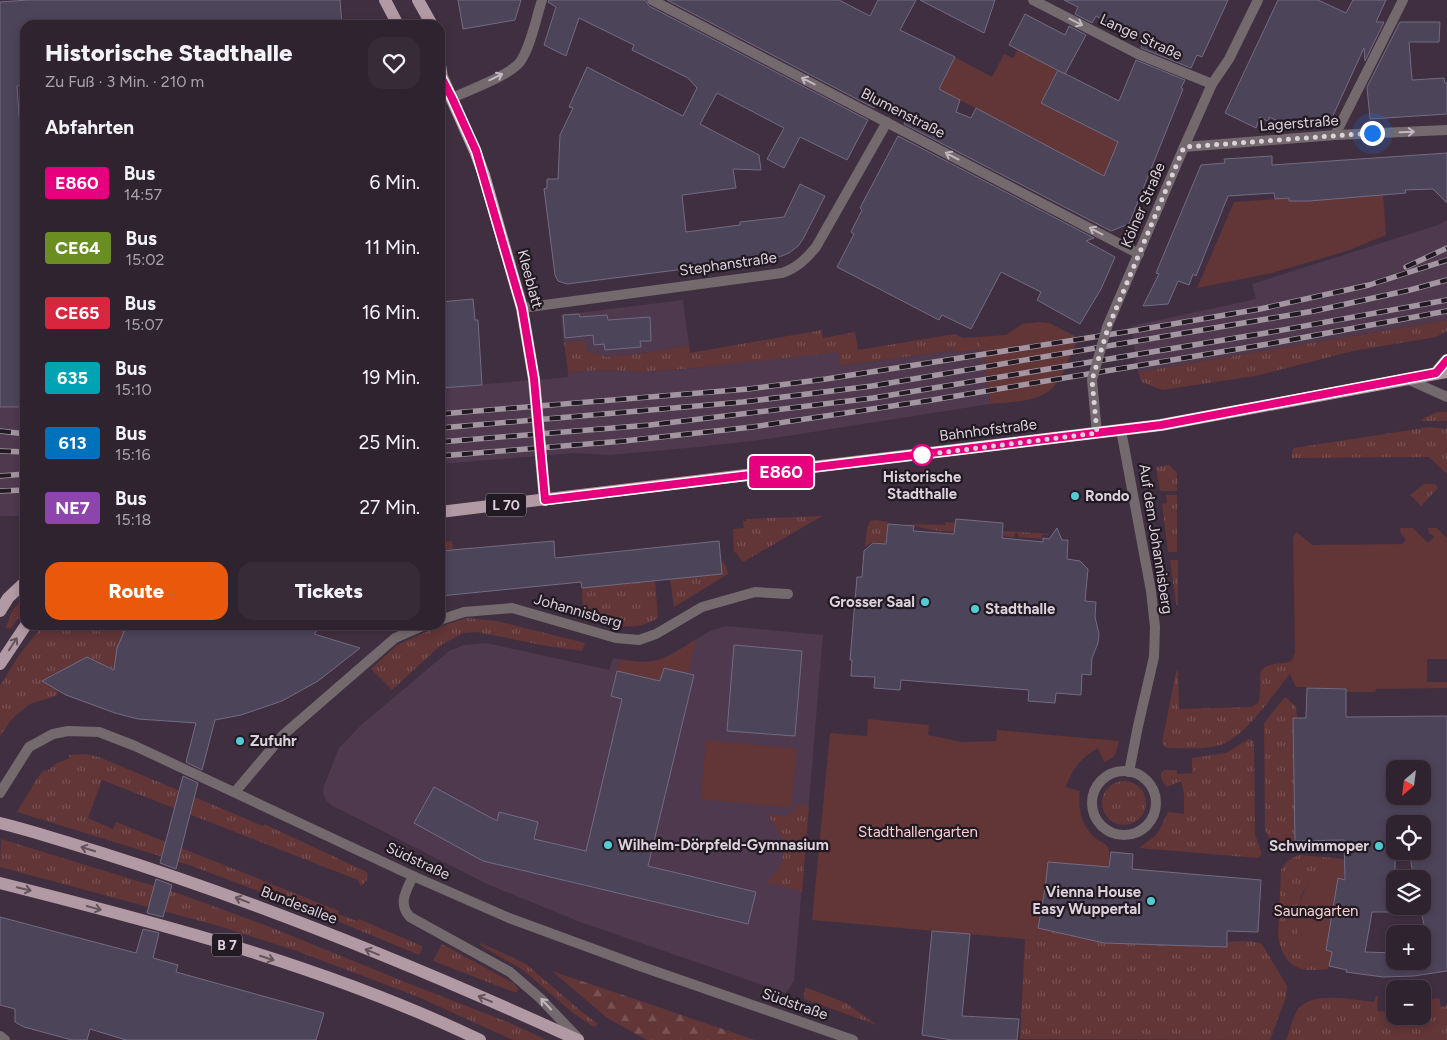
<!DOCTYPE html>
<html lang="de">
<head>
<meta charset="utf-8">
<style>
  :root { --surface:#302330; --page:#382b38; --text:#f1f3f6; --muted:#a8a4ab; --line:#4b404c; --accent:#ea580c }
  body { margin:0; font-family:Figtree,sans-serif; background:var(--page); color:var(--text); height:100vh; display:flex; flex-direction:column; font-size:19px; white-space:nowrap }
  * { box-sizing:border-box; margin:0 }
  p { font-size:16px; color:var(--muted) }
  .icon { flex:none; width:28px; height:28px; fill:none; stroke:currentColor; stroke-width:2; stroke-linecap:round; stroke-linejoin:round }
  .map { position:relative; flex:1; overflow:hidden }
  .details { position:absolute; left:20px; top:20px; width:425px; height:610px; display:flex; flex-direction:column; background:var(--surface); border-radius:15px; box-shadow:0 2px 8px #0003,0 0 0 1px var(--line) }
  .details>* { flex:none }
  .badge { padding:0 10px; border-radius:4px; font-size:18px; line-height:32px }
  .needle { width:32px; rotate:208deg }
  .controls { position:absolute; left:1386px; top:760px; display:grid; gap:10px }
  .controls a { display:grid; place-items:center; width:45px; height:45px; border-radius:10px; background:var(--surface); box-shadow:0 2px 8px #0003,0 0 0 1px var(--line); font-size:25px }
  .you { position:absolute; width:25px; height:25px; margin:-12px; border:4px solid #fff; border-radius:50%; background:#1a73e8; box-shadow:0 0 0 8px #1a73e833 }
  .map>.badge { position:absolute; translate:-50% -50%; box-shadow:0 0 0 2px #fff }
  h2 { padding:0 25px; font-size:19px; line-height:45px }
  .round { display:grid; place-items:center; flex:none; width:52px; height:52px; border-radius:15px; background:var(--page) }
  .summary { display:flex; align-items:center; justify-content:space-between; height:85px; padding:0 25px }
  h1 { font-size:24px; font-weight:800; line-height:38px }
  .action { display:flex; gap:10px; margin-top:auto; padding:10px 25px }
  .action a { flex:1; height:58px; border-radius:15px; background:var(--accent); color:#fff; font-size:20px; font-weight:800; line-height:58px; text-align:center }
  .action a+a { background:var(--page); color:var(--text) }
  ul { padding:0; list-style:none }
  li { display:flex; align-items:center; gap:15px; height:65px; padding:0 25px }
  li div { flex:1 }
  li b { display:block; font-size:19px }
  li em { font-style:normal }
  li .badge { min-width:55px; font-weight:700; text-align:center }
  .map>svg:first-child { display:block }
  .built { fill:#4e394e }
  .grass { fill:url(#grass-tufts) }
  .forest { fill:url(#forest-firs) }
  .green { fill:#623537 }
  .building { fill:#4c4459; stroke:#736b82; fill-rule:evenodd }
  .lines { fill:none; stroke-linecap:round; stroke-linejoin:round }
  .minor { stroke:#74696d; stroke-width:10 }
  .tertiary { stroke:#74696d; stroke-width:10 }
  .primary { stroke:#b29aa4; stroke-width:12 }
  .rail-casing { stroke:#a395a2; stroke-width:5.5 }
  .rail { stroke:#221a22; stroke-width:4; stroke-dasharray:11; stroke-linecap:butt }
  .minor-bridge { stroke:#74696d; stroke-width:10 }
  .primary-bridge { stroke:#b29aa4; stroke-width:12 }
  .oneway { stroke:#c2b7c0 }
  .oneway2 { stroke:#63545c }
  .line-casing { stroke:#fff; stroke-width:11 }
  .line { stroke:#e6007e; stroke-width:8 }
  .walk { stroke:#dcd1db; stroke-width:5; stroke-dasharray:0 9 }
  .stop-dot { fill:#fff; stroke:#e6007e; stroke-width:2.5 }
  .poi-dot { fill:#51ccd3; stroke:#221a22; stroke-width:2 }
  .labels { text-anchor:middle; stroke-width:4.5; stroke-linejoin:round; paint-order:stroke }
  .shield { fill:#221a22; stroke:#a49aa4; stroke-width:1 }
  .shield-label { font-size:14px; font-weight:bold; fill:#dcd1db }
  .street-label { font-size:15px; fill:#dcd1db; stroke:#221a22 }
  .stop-label { font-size:15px; font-weight:bold; fill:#dcd1db; stroke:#221a22 }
  .poi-label { font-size:15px; font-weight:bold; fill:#dcd1db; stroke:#221a22; text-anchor:start }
  .park-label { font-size:15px; fill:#f8d0d0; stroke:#221a22 }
</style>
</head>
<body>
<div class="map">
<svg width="1447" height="1040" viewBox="0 0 1447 1040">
  <defs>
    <pattern id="grass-tufts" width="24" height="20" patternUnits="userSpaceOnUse" patternTransform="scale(1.25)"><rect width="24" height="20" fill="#623537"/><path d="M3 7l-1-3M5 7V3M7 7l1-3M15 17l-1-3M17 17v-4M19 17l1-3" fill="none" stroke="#785153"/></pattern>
    <pattern id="forest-firs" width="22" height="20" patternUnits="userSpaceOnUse" patternTransform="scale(1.25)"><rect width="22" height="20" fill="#623537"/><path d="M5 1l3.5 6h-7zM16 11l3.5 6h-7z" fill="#785153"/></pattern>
  </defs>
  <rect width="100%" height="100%" fill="#402f40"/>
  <g class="built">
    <path d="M1447,220V320L1138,372L1131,326L1256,299L1252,284L1438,225Z"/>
    <path d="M683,300L689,345L651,352L606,357L586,350V341L564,342L561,315Z"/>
    <path d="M956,350L957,352L983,350L990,404L768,439L699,447L609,455L574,453L440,464V388L568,377V372L608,370L643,372L696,368L838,351L840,366Z"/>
    <path d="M0,407L25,408V516H0Z"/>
    <path d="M726,626L823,635L794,981L786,993L580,922L487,884L331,805L326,800L323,793L324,786L339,748L361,725L449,651L464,645L486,643L609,670L613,658L640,663H652L672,654L710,631Z"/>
  </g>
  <g class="grass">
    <path d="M1447,320V331L1436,337L1353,351L1255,376L1162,390L1142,382L1138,372Z"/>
    <path d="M822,330L823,338L855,332L858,350L955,334L963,338L978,337L983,350L957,352L956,350L840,366L838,352L696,368L643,372L608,370L568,372L564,342L586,341V350L606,357L651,352L689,345L690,353Z"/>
    <path d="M1437,412H1447V421H1422V419Z"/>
    <path d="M1430,427L1447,429V474L1429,457L1292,458V452L1294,448Z"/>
    <path d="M1169,465L1177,473V491H1160L1156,467Z"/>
    <path d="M1424,484H1435L1438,488L1421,506L1410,495Z"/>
    <path d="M1166,495H1177V552H1168L1162,504L1167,503Z"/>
    <path d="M822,516L743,562L734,551L733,529L744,528L743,521H746V519Z"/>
    <path d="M876,520L888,522L886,543L872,542L865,547L867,528L870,521Z"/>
    <path d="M945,522L956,523L955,532L931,530L907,524L945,525Z"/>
    <path d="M1003,531L1049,534L1048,535H1042V539L1018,537V533H1015L1014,537L1003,536Z"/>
    <path d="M452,541L453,549L440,550V542Z"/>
    <path d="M721,560L726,566L728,574L674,607L670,579L722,574Z"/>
    <path d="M1170,560H1178V606L1176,604Z"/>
    <path d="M655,581L658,618C629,635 612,623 583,614L582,588Z"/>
    <path d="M25,596V609L11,628L8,629L6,627L12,611Z"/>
    <path d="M466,618L497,621L585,643L582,651L547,646L477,632L463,633L441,645L392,690L371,669L397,645L428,631Z"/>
    <path d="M43,625H127L117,648L115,670L87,657L43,680L59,690L56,696L30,704L13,718L0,736V686L19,655Z"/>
    <path d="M1285,663L1290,674C1273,694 1245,738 1220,745C1203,750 1184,748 1166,748L1162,742L1176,672L1178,670L1179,709L1251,707L1258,703C1266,678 1247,665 1285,663Z"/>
    <path d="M1284,698H1287L1296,707L1297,718H1293L1295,841H1298V843L1278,842L1270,839L1265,830L1264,723Z"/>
    <path d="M1249,739L1254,741L1255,834L1262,854L1258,858L1139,848L1155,836L1160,829L1168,812L1184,814V794L1181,781L1166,787L1161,778V773L1165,770H1177V774L1192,773V758L1226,753Z"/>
    <path d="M84,754L99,757L263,826L264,824L367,872C369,878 366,882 361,886L358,880L102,780L88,818L113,829L116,822L339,911L338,914L357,921L359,919L422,946V949L419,955L335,920L192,866L17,812L36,780L44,770L47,771L55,764L70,758L69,755Z"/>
    <circle cx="1124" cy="803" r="22"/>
    <path d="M795,804L809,806L802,892L766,882C792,862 786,835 766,814L787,816L794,810Z"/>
    <path d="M1,839L180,894L265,925L405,982L510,1023L547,1040H513L416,996L294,950L219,926L0,867Z"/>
    <path d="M1300,855L1345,859V866L1337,867L1309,884L1303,892L1300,901L1303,952L1306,961L1329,966L1328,969C1298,973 1284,967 1278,936L1281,870C1285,861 1291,858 1300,855Z"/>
    <path d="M1038,928L1104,943L1227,947V942C1240,941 1250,940 1262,944L1287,986L1286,997L1270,1040L1020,1039L1025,939L1036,940Z"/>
    <path d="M481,943L526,964L582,1012L598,1024L594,1027L573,1013L523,970L480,945Z"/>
    <path d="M442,944L513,983L518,988L517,992H514L433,961Z"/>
    <path d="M805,987L846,1003L877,1025L804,999Z"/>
    <path d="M1376,996H1378L1377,1011L1395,1012V1016H1422L1423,1001L1439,998L1441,1007L1447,1006V1040H1286C1290,1031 1292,1019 1297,1011C1310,990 1353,1000 1374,1002Z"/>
  </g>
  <path class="forest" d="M552,971L755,1040H647L607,1018Z"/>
  <g class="green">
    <path d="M1018,49L1065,74L1052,81L1041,103L1118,142L1111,159L1110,189L1053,149L939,89L955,57L992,77L1004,54L1013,58Z"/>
    <path d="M1383,192L1386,235L1347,251L1272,273L1197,288L1234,202L1289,198V201H1298Z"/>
    <path d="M1039,322L1049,323L1079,338C1071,352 1065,371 1056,384C1042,403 1011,402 990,404L983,350L978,337L1006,335L1022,324Z"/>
    <path d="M1400,528H1413L1428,543L1434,537L1429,533L1428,528H1437L1447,538V659H1427V682H1447V688L1376,689L1375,692H1316L1315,687H1296L1285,663L1292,660L1295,652L1293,537L1297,532L1312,545L1402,544L1406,539L1401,534Z"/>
    <path d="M696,639L688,673L664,668L660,681L617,671L620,659C657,666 665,659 696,639Z"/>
    <path d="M868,719L929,725L928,735L962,742L996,741L997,730L1119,741C1116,754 1117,757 1104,762L1098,748C1081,758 1072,769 1066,787L1080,791C1078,809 1081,825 1095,838C1099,841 1105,843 1108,847C1111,853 1109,861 1108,867L1048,862L1045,889L1036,940L812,920L830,733L867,736Z"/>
    <path d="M706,740L797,749L791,808L701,799Z"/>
    <path d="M1345,866L1344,880L1338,879L1326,950L1332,952L1329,966L1306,962C1303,953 1299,944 1298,935C1297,930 1298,924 1298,919C1299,890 1314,868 1345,866Z"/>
  </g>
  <g class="building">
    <path d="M28,0H340L342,25H25V85L17,86L25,199V407H0V2Z"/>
    <path d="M458,0H521L515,20L463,29Z"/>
    <path d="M549,0H645L649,6L868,120L847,160L800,137L784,168L767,159L784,128L717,93L700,124L759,155L761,170L733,169L736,188L682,195L686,232L740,225V222L784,217L800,184L825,196L803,239L798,246L789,253L779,257L567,284L558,281L555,275L544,189L547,188V179H558L560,135L573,108L569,107L587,67L683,116L697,88L688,78L632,50L634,45L579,18L566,56L544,45L556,7L548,2Z"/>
    <path d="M667,0H839L870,16L878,0H916L900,30L955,57L939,89L960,100L956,112L971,118L976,108L1104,176L1118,142L1041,103L1058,70L1119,101L1136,60L1185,80L1181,88L1183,89L1129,224L1111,231L904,124L908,116L877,101L874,108Z"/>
    <path d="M920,0H995L984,33Z"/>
    <path d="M1064,0H1228L1202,57L1197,55L1191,68L1141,48L1143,41L1096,16L1092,23L1075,14L1078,7Z"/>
    <path d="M1278,0H1318L1346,13L1353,0H1386L1376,22H1384L1365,61L1364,48L1330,122L1306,124L1299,120L1297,124L1289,121L1287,125L1269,117V122L1260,117L1256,128L1225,113Z"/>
    <path d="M1025,14L1065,35L1069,26L1086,35L1065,74L1009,45Z"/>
    <path d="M1400,22H1440L1439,42H1409L1412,80L1444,78L1445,83H1447V114L1370,119L1367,87Z"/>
    <path d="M898,136L1094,238L1086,241L1115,257L1101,289L1080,324L1037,300L1041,292L1001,272L971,329L942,315L939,320L837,267L854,234L851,232L862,210L860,208Z"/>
    <path d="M1447,153V203L1433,189L1405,190L1406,193L1309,201H1289V198L1275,199L1274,193L1228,196L1196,276L1193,274L1189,285L1178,281L1168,304L1143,306L1159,274L1156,273L1201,165L1225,163L1224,159L1272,156V165Z"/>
    <path d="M473,299L475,320H478L482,385L440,388V302Z"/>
    <path d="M579,314L580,317L607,315L608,320L650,317L651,341H640L641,347L605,350L604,344L594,345L593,335L565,338L563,315Z"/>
    <path d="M956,519L1003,523L1002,538L1043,542V538L1049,539L1057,528L1062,540H1068L1067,559L1080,561L1088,569L1085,601L1096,602L1095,617L1099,634L1098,643L1092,658L1091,675L1082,674L1081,695L1056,693L1055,703L1028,701L1029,690L901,680L900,690L874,688L875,677L851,676L852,660H850L857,577H862L864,551L873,543L886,544L888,524L914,526L913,531L954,534Z"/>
    <path d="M554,541L555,558L719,541L722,574L582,588L581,582L440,596V551Z"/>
    <path d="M127,625H323L314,634L360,648L318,681L282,701L241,715L215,720L202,770L186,762L196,723L138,719L115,713L66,695L42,681L87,657L114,670L117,648Z"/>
    <path d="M734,645L802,651L795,736L727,731Z"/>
    <path d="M664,668L694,675L648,866L756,892L748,924L483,861L414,823L434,787L497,821L499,812L538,822L534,839L586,851L622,699L611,696L617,671L660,681Z"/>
    <path d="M1307,688L1346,689V717L1447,716V971L1414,976L1383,977L1346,972L1347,970L1329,966L1332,952L1326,950L1338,878L1345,880L1344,840L1295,841L1293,718H1306ZM1395,769H1422V796H1395ZM1395,824H1422V851H1409L1414,879H1422V906H1420L1430,952H1422V961H1395V953L1365,952L1372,912H1395Z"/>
    <path d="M183,776L198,783L176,869L160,863Z"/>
    <path d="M1111,852L1133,854L1132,869L1261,880L1258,932L1227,931V947L1104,943L1038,928L1045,889L1048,862L1109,867Z"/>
    <path d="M156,879L172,885L163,917L147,913Z"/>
    <path d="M0,917L136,953L143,929L159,933L153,958L178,965L176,972L324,1013L316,1040H126L90,1029L87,1040H72L24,1027L15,1022V1009L0,1005Z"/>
    <path d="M932,931L970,934L962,1016L1019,1019L1017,1040H952L922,1035Z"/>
  </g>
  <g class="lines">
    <g class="minor">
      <path d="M652,0L1139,254"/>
      <path d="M1033,0L1138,54L1212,84"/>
      <path d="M452,98C469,90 509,76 520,62C531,46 536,18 542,0"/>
      <path d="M1335,135L1403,0"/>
      <path d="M1184,147L1335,135L1447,130"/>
      <path d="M522,308L782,273C797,268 806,259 816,247L887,122"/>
      <path d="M1107,327L1184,147L1212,84L1229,59L1258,0"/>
      <path d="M1092,380L1097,433"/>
      <path d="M1121,430L1151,591L1155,627L1154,657L1138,726L1129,772"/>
      <path d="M440,620L464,612L512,608L616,638L639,640L656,634L702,607L755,592L788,594"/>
      <circle cx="1124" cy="803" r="32"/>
      <path d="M235,792L283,735L395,638L425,625"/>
      <path d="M413,876C407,890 397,903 410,917L510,972L540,998L579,1039"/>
    </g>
    <g class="tertiary">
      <path d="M1407,379L1447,397"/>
      <path d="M0,793L29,747L53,734L68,731L99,732L135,746L413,876L509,918L637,965L853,1040"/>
      <path d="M0,1036L5,1040"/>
    </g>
    <g class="primary">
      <path d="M385,0L398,25"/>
      <path d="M418,0L432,25"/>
      <path d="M440,65L442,77L475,151L484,175L522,308L534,379"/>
      <path d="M1436,373L1447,360"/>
      <path d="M541,457L545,500"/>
      <path d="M440,512L1161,425L1447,372"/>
      <path d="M0,611L8,598L25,582"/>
      <path d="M0,664L26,625"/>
      <path d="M0,823C34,831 68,843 102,853C264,904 423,969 578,1040"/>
      <path d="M0,883C163,924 328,967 480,1040"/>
    </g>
    <g class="rail-casing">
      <g id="rail">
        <path d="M1406,267L1447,248"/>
        <path d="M440,414L748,389L826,379L1138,330L1260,309L1369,285L1447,260"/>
        <path d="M440,428L743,402L872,386L1314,311L1410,290L1447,280"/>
        <path d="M0,431L25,434"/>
        <path d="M440,442L650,425L873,398L1266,333L1447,300"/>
        <path d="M0,451L25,452"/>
        <path d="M440,456L624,441L752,427L932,400L1268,344L1447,311"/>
        <path d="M0,476L25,474"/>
        <path d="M0,491L25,490"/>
      </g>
    </g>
    <use href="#rail" class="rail"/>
    <path class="minor-bridge" d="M1092,380L1107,327"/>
    <path class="primary-bridge" d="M534,379L541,457"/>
  </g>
  <defs><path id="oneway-shaft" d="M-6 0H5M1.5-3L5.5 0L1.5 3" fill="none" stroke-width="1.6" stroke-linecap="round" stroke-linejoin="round" transform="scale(1.25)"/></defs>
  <g class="oneway">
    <use href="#oneway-shaft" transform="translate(1076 22) rotate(27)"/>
    <use href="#oneway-shaft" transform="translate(496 77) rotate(-26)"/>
    <use href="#oneway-shaft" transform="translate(808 81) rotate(-153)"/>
    <use href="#oneway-shaft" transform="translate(1407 132) rotate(-2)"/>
    <use href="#oneway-shaft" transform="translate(952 156) rotate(-152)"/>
    <use href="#oneway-shaft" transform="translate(1096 231) rotate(-152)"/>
    <use href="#oneway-shaft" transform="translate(546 1004) rotate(-133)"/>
  </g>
  <g class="oneway2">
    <use href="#oneway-shaft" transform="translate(13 644) rotate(-57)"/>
    <use href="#oneway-shaft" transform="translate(88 849) rotate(-163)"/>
    <use href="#oneway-shaft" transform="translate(24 889) rotate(14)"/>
    <use href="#oneway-shaft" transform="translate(242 900) rotate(-159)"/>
    <use href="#oneway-shaft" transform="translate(94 908) rotate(15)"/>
    <use href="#oneway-shaft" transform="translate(372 952) rotate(-158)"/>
    <use href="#oneway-shaft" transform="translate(267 958) rotate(18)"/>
    <use href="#oneway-shaft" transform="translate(485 999) rotate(-157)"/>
  </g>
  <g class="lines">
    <g class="line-casing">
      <path id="line" d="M440,75L452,98L476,151L522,308L534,379L545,500L1161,425L1436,373L1447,360"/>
    </g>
    <use href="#line" class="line"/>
    <path class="walk" d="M922,455L1097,433L1092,380L1108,328L1184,147L1372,133"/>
  </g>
  <circle class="stop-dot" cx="922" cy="455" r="10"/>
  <g class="poi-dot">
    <circle cx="1075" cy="496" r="5"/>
    <circle cx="925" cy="602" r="5"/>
    <circle cx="975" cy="609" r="5"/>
    <circle cx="240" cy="741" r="5"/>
    <circle cx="608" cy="845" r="5"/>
    <circle cx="1379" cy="846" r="5"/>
    <circle cx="1151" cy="901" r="5"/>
  </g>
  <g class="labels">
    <g class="shield">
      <rect x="486" y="493.5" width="40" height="23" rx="4"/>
      <rect x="212" y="933.5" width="30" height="23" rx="4"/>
    </g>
    <g class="shield-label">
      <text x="506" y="510">L 70</text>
      <text x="227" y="950">B 7</text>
    </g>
    <g class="street-label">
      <text transform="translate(1141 37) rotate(25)" y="5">Lange Straße</text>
      <text transform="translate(903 113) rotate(27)" y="5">Blumenstraße</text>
      <text transform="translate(1299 123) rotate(-4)" y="5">Lagerstraße</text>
      <text transform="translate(1143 205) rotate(-67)" y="5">Kölner Straße</text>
      <text transform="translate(728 264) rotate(-8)" y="5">Stephanstraße</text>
      <text transform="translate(530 279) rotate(75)" y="5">Kleeblatt</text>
      <text transform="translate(988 430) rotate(-7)" y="5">Bahnhofstraße</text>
      <text transform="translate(1156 539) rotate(81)" y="5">Auf dem Johannisberg</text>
      <text transform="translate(578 611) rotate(16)" y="5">Johannisberg</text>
      <text transform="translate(418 861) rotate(25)" y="5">Südstraße</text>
      <text transform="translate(299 905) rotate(21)" y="5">Bundesallee</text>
      <text transform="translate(795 1004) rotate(19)" y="5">Südstraße</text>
    </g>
    <g class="stop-label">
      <text x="922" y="482">Historische<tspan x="922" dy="17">Stadthalle</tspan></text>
    </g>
    <g class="poi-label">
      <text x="1085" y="501">Rondo</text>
      <text x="915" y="607" text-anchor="end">Grosser Saal</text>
      <text x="985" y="614">Stadthalle</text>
      <text x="250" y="746">Zufuhr</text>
      <text x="618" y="850">Wilhelm-Dörpfeld-Gymnasium</text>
      <text x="1369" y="851" text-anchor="end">Schwimmoper</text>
      <text x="1141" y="897" text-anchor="end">Vienna House<tspan x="1141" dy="17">Easy Wuppertal</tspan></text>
    </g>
    <g class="park-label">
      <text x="918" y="837">Stadthallengarten</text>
      <text x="1316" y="916">Saunagarten</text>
    </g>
  </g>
</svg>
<div class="controls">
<a><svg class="needle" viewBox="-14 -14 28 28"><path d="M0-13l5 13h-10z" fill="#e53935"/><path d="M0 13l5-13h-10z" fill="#a8a4ab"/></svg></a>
<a><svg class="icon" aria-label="locate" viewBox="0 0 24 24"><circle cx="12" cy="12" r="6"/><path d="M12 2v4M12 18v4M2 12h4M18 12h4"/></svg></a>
<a><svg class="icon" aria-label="layers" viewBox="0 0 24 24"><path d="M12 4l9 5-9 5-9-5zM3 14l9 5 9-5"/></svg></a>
<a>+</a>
<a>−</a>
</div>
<div class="you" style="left:1372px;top:133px"></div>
<b class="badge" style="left:781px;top:472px;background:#e6007e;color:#fff">E860</b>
<section class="details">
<div class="summary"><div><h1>Historische Stadthalle</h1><p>Zu Fuß · 3 Min. · 210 m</p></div><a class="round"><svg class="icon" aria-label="heart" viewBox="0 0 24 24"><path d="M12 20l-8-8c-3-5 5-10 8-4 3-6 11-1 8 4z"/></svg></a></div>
<h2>Abfahrten</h2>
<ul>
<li><span class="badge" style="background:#e6007e;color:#fff">E860</span><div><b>Bus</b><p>14:57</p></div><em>6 Min.</em></li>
<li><span class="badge" style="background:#6b8e23;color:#fff">CE64</span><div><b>Bus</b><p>15:02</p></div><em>11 Min.</em></li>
<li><span class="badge" style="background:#d7263d;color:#fff">CE65</span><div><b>Bus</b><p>15:07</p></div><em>16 Min.</em></li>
<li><span class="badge" style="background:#00a3b4;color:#fff">635</span><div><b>Bus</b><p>15:10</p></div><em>19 Min.</em></li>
<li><span class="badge" style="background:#0072bc;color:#fff">613</span><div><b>Bus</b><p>15:16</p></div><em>25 Min.</em></li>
<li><span class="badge" style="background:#8e44ad;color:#fff">NE7</span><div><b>Bus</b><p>15:18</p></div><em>27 Min.</em></li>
</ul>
<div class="action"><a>Route</a><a>Tickets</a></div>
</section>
</div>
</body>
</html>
